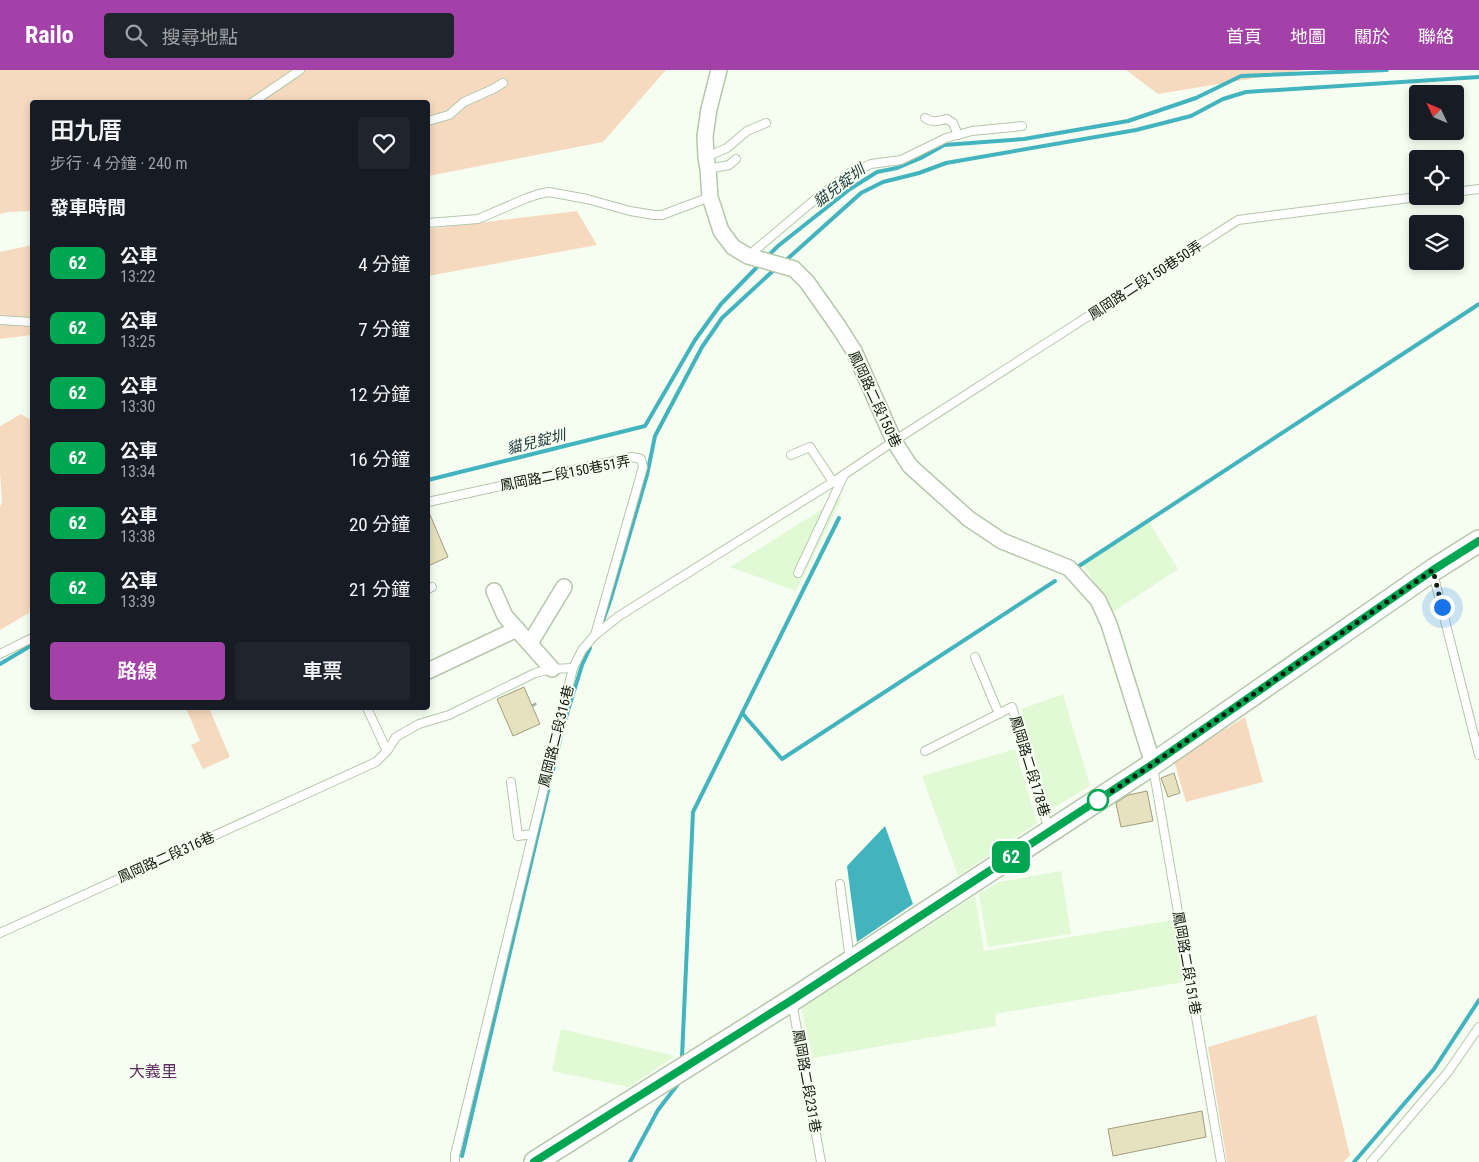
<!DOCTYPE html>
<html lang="zh-TW">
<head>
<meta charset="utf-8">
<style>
  :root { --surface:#171b24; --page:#20242c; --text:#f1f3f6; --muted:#9ea1a6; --accent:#a341a8 }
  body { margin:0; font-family:"Roboto Condensed","Noto Sans TC",sans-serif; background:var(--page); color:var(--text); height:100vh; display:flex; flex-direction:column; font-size:19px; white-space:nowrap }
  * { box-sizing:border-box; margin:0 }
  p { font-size:16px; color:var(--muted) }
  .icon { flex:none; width:28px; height:28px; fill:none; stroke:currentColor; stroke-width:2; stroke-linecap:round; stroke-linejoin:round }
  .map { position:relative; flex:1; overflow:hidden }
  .details { position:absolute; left:30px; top:30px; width:400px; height:610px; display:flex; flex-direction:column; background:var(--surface); border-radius:5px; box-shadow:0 2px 8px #0003 }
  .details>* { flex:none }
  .badge { padding:0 10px; border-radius:8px; font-size:18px; line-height:32px }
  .needle { width:32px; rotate:314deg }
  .fabs { position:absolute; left:1409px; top:15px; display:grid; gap:10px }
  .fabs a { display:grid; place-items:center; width:55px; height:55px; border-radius:5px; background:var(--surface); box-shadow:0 2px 8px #0003; font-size:25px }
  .you { position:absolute; width:25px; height:25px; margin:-12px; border:4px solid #fff; border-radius:50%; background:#1a73e8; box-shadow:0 0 0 8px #1a73e833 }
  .map>.badge { position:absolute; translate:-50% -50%; box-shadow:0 0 0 2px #fff }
  h2 { padding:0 20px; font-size:19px; line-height:45px }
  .round { display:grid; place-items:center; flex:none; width:52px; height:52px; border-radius:5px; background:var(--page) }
  .summary { display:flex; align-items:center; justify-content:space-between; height:85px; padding:0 20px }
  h1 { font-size:24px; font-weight:600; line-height:38px }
  .primary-button { display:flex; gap:10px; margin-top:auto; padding:10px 20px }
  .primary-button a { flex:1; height:58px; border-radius:5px; background:var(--accent); color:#fff; font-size:20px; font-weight:600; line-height:58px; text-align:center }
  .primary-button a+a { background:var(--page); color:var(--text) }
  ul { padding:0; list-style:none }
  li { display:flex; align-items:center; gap:15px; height:65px; padding:0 20px }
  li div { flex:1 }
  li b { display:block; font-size:19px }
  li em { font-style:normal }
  li .badge { min-width:55px; font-weight:700; text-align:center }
  header { display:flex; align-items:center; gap:30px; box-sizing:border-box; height:70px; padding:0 25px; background:var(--accent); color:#fff }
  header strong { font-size:24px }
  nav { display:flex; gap:28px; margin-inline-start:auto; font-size:18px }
  .search { width:350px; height:45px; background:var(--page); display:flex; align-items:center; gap:12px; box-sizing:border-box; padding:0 18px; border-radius:5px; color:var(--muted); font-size:19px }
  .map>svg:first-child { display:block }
  .built { fill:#e1fad5 }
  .green { fill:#f6dabf }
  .water { fill:#43b4be }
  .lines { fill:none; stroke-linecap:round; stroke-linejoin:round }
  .stream { stroke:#43b4be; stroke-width:4 }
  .building { fill:#e6e1bf; stroke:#a19d7d }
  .lane-casing { stroke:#b4c7aa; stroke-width:10 }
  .street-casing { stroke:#b4c7aa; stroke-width:18 }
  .secondary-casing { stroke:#b4c7aa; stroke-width:24 }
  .path { stroke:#a4aca0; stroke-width:2.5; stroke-dasharray:5 2.5; stroke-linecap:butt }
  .lane { stroke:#fff; stroke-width:8 }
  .street { stroke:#fff; stroke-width:15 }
  .secondary { stroke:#fff; stroke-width:21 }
  .line-casing { stroke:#fff; stroke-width:11 }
  .line { stroke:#00a651; stroke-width:8 }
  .walk { stroke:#131a0f; stroke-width:5; stroke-dasharray:0 9 }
  .stop-dot { fill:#fff; stroke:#00a651; stroke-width:2.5 }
  .labels { text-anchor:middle; stroke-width:4; stroke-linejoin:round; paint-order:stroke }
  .street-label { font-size:14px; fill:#131a0f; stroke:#f6fef2 }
  .water-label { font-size:15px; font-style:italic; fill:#1f383b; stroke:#f6fef2 }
  .quarter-label { font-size:16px; fill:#5f2f61; stroke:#f6fef2 }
</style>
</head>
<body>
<header>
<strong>Railo</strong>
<div class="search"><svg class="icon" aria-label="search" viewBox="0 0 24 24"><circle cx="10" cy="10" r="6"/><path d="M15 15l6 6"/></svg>搜尋地點</div>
<nav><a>首頁</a><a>地圖</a><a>關於</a><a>聯絡</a></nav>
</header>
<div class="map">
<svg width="1479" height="1092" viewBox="0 0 1479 1092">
  <rect width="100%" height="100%" fill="#f6fef2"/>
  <g class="built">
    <path d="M843,426L796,521L730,497Z"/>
    <path d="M1147,449L1178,499L1113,542L1083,495Z"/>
    <path d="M1063,624L1090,716L1050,740L1021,639Z"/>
    <path d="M1015,679L1037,753L958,806L922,706Z"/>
    <path d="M1061,801L1071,864L988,877L979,824L999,812Z"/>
    <path d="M975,826L984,881L1174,850L1184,912L995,944L996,956L813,988L801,937Z"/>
    <path d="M561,959L675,986L629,1017L552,1001Z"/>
  </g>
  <g class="green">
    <path d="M0,0H666L603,72L428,106V32H32V141L8,142L0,144Z"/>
    <path d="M1126,0H1304L1158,24Z"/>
    <path d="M577,141L597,175L428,206V159Z"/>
    <path d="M32,175V265L0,269V182Z"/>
    <path d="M21,344L32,351V516L29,543L0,560V437L2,432L0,403V356Z"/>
    <path d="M186,638H209L230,687L203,699L191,675L200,671Z"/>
    <path d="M1245,647L1263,712L1186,732L1174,691Z"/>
    <path d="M1316,945L1350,1085L1344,1092H1227L1208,977Z"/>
  </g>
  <path class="water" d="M885,756L913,834L857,872L847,796Z"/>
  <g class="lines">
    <g class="stream">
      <path d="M767,187L778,176L850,119L877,102L897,98L921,88L944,75L1024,69L1128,51L1196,28L1241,6L1387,0"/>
      <path d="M784,192L861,123L883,112L919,103L946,93L1136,60L1191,46L1223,29L1246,22L1479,7"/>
      <path d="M428,410L645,356L695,270L721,234L760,194"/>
      <path d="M1076,498L1479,234"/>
      <path d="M603,551L611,528L647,405L655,366L702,277L722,248L776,198"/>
      <path d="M0,594L32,575"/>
      <path d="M742,643L782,689L1055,511"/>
      <path d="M682,987L693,742L839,448"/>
      <path d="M462,1086L563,657L582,595L590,578"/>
      <path d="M630,1092L658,1040L678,1014"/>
      <path d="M1354,1092L1434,999L1479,930"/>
    </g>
  </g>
  <g class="building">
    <path d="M428,440L448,487L428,496Z"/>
    <path d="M524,617L540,654L513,666L497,629Z"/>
    <path d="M1174,703L1180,723L1168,727L1161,708Z"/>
    <path d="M1147,721L1153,751L1121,757L1116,733L1128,725Z"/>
    <path d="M1202,1041L1206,1067L1113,1086L1108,1059Z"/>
  </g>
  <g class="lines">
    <g class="lane-casing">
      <g id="lane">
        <path d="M253,32L300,0"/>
        <path d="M925,48C932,53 939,51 947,49L953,53L958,65"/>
        <path d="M428,51L449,45L464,32L493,19L503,13"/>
        <path d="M706,87L727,78L747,61L766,53"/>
        <path d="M708,99L729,95L736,89"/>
        <path d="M1455,122L1479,119"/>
        <path d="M428,153L478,149L527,128L539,124L549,122L587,129L630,141L654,145H662L710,127"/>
        <path d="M748,186L818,127L850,103L871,94L901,90L946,68L972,61L1022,56"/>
        <path d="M0,250L32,252"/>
        <path d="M791,385L810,377L833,412"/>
        <path d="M428,432L632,387L641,389L643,397L595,565L582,580L573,598L455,1085V1092"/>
        <path d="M798,503L844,405"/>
        <path d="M1433,503L1479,685"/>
        <path d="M428,519L432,517"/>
        <path d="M595,565L619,546L833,412L894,371L1238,150L1425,126"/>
        <path d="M0,584L32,568"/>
        <path d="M975,587L999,644"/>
        <path d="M367,638L387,681"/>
        <path d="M925,681L1012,637L1049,760"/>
        <path d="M1153,697L1221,1092"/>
        <path d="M511,712L518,766L532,764"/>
        <path d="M840,814L850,890"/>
        <path d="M0,863L376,692L387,681L396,667L419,654L449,645L535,603L552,599L573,598"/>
        <path d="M792,932L821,1092"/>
        <path d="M1371,1092L1448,1002L1479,957"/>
      </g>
    </g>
    <g class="street-casing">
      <g id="street">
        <path d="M719,0L709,39L705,66L706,87L708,99L710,127L721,161L733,177L748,186L794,199L807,212L838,256L854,281L894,371L910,396L969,449L1002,471L1069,498L1098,530L1109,554L1153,694"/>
        <path d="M494,521L505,546L552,599"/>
        <path d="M530,573L564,517"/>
        <path d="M428,601L517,559"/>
      </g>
    </g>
    <g class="secondary-casing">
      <path id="secondary" d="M535,1092L792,930L1153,694L1433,500L1479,471"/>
    </g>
    <path class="path" d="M532,636L537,633"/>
    <use href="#lane" class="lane"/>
    <use href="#street" class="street"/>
    <use href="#secondary" class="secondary"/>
  </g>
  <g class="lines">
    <g class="line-casing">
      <path id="line" d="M534,1092L792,930L1153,694L1433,500L1479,471"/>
    </g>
    <use href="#line" class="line"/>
    <path class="walk" d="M1098,730L1094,733L1153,694L1433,500L1442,537"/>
  </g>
  <circle class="stop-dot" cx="1098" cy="730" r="10"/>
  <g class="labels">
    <g class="street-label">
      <text transform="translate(1145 210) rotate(-33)" y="5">鳳岡路二段150巷50弄</text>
      <text transform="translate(875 329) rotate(65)" y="5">鳳岡路二段150巷</text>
      <text transform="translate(565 403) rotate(-11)" y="5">鳳岡路二段150巷51弄</text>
      <text transform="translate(556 666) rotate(-76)" y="5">鳳岡路二段316巷</text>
      <text transform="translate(1030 696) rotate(73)" y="5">鳳岡路二段178巷</text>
      <text transform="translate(166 787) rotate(-24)" y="5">鳳岡路二段316巷</text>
      <text transform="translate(1187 893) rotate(80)" y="5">鳳岡路二段151巷</text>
      <text transform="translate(807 1011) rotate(80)" y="5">鳳岡路二段231巷</text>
    </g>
    <g class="water-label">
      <text transform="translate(839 116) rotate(-37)" y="5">貓兒錠圳</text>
      <text transform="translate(536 372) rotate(-14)" y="5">貓兒錠圳</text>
    </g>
    <g class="quarter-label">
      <text x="153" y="1007">大義里</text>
    </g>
  </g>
</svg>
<div class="fabs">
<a><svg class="needle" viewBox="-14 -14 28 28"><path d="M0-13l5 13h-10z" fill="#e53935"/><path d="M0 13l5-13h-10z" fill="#9ea1a6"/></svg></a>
<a><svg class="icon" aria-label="locate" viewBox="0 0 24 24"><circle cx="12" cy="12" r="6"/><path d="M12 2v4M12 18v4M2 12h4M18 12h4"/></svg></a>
<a><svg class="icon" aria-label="layers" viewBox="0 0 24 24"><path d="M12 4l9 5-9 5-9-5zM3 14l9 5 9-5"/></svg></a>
</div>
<div class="you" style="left:1442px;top:537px"></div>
<b class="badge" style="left:1011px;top:787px;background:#00a651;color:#fff">62</b>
<section class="details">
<div class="summary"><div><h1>田九厝</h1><p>步行 · 4 分鐘 · 240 m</p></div><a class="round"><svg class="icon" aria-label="heart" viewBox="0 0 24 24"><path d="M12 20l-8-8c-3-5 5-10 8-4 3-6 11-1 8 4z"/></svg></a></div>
<h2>發車時間</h2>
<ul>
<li><span class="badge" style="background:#00a651;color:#fff">62</span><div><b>公車</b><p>13:22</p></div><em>4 分鐘</em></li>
<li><span class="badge" style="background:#00a651;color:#fff">62</span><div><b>公車</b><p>13:25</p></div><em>7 分鐘</em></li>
<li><span class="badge" style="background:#00a651;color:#fff">62</span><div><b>公車</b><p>13:30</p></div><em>12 分鐘</em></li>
<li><span class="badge" style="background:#00a651;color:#fff">62</span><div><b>公車</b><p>13:34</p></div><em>16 分鐘</em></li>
<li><span class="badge" style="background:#00a651;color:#fff">62</span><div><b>公車</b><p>13:38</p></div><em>20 分鐘</em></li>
<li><span class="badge" style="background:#00a651;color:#fff">62</span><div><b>公車</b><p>13:39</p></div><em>21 分鐘</em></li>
</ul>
<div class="primary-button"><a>路線</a><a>車票</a></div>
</section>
</div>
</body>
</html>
